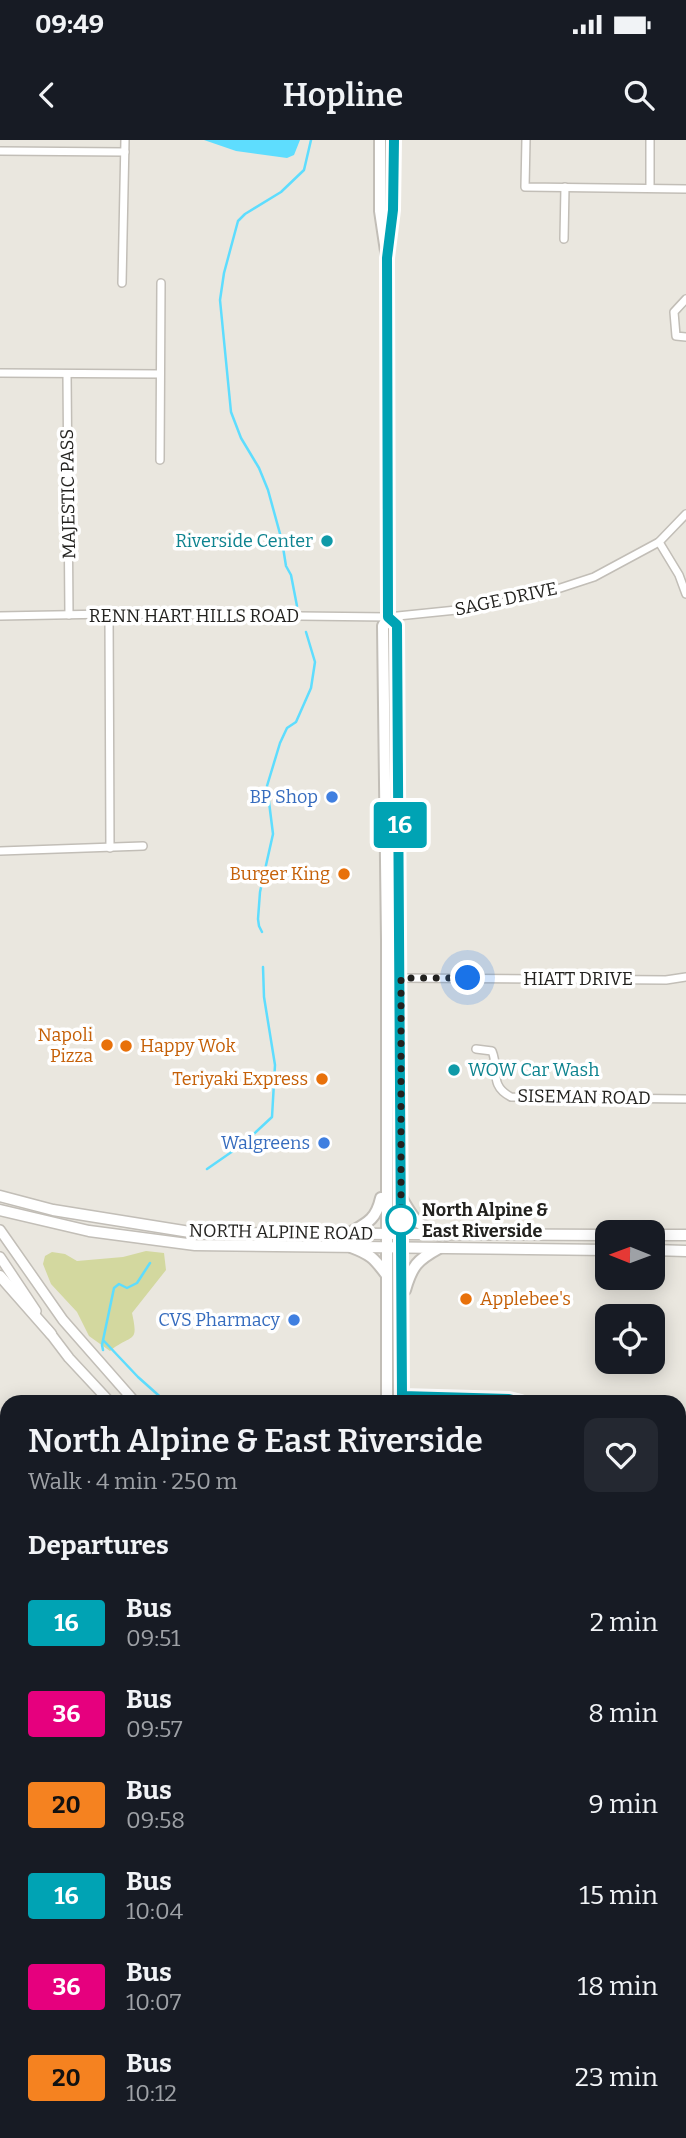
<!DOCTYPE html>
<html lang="en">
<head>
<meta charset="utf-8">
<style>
  :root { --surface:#171b24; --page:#242831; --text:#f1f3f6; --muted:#9ea1a6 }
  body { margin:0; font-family:Bitter,serif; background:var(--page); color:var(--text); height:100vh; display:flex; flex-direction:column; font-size:26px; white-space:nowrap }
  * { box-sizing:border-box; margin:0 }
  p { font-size:23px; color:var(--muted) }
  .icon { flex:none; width:38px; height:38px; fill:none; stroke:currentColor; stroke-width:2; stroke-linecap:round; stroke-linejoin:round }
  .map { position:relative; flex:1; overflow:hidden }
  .drawer { position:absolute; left:0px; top:1255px; width:686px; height:744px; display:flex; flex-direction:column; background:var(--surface); border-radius:21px 21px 0 0; box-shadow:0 4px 18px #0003 }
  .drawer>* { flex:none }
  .badge { padding:0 14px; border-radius:5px; font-size:24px; line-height:46px }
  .needle { width:46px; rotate:271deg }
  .tools { position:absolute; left:595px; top:1080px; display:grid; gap:14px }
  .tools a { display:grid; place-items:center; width:70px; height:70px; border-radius:14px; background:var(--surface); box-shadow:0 4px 18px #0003; font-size:35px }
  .you { position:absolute; width:35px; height:35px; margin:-18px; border:5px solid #fff; border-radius:50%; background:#1a73e8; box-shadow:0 0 0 10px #1a73e833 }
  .map>.badge { position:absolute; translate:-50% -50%; box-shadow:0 0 0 4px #fff }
  h2 { padding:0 28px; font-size:26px; line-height:63px }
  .round { display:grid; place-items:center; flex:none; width:74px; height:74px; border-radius:14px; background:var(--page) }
  .head { display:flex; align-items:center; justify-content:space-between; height:119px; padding:0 28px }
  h1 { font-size:33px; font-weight:600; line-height:52px }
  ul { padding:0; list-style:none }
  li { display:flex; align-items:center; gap:21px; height:91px; padding:0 28px }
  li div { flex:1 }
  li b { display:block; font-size:26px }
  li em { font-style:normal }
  li .badge { min-width:77px; font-weight:700; text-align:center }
  .status { display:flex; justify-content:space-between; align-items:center; height:49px; padding:0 35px; background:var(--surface); direction:ltr }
  .status svg { height:19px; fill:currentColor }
  header { display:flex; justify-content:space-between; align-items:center; height:91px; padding:0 28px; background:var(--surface); font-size:32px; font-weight:600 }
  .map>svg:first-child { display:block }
  .green { fill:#d3d89f }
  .water { fill:#5eddfe }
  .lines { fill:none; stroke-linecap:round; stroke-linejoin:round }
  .stream { stroke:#5eddfe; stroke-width:2.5 }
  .minor-casing { stroke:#c2beb7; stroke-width:10 }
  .tertiary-casing { stroke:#c2beb7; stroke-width:12 }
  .secondary-casing { stroke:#c2beb7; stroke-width:13 }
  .primary-casing { stroke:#c2beb7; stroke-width:14 }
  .minor { stroke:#fff; stroke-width:7 }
  .tertiary { stroke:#fff; stroke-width:9 }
  .secondary { stroke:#fff; stroke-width:10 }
  .primary { stroke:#fff; stroke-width:10 }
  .rail-casing { stroke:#62605c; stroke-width:5 }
  .rail { stroke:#fff; stroke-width:2.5; stroke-dasharray:8; stroke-linecap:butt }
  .line-casing { stroke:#fff; stroke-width:16 }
  .line { stroke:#00a3b4; stroke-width:10 }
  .walk { stroke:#23221f; stroke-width:7; stroke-dasharray:0 12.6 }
  .culture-dot { fill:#0f9aa8; stroke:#fff; stroke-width:2.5 }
  .shop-dot { fill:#3f7fe0; stroke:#fff; stroke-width:2.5 }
  .food-dot { fill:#e8710a; stroke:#fff; stroke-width:2.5 }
  .stop-dot { fill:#fff; stroke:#00a3b4; stroke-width:3.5 }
  .labels { text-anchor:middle; stroke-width:7; stroke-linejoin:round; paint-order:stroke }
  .street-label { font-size:18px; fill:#23221f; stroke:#fff }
  .culture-label { font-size:18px; fill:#0d838f; stroke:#fff; text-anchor:end }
  .shop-label { font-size:18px; fill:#366cbe; stroke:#fff; text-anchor:end }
  .food-label { font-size:18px; fill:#c56008; stroke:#fff; text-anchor:end }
  .stop-label { font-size:18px; font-weight:bold; fill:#23221f; stroke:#fff; text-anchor:start }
</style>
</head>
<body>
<div class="status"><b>09:49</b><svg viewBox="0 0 49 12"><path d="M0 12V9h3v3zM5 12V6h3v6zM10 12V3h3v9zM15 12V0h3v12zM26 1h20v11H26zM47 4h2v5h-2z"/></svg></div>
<header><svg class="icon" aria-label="back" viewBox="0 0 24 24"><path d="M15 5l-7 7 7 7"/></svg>Hopline<svg class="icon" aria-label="search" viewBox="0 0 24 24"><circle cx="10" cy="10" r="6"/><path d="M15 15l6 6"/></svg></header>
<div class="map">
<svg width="686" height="1998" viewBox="0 0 686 1998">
  <rect width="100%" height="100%" fill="#eae7df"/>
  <path class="green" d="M146,1111L164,1113L166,1130L132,1173C139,1205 132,1193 110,1211L89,1196L77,1172L51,1144L43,1124L45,1116L52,1112L65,1114L77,1121L123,1117Z"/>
  <path class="water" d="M204,0H300L294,15L287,18L236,11Z"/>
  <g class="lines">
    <g class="stream">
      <path d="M297,466L291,435L286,426L282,401L268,350L259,328L241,298L231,272L220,160L224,133L238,81L245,74L281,52L304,30L311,0"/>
      <path d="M262,792L259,786L258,779L260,752L273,694L267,646L280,603L287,588L296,582L311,548L315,522L306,492"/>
      <path d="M207,1029L243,1004L272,977L275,925L264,857L263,827"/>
      <path d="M104,1201L138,1237L166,1262"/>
      <path d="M103,1210L102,1205L114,1148L119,1144L127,1148L137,1143L150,1123"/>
      <path d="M0,1598L7,1603"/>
    </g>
    <g class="minor-casing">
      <g id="minor">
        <path d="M526,0L525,47L686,49"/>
        <path d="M650,0V48"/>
        <path d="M0,11L125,12"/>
        <path d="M564,99L565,47"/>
        <path d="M122,143L125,0"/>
        <path d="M686,159L674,172L676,196L686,197"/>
        <path d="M0,233L160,234"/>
        <path d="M67,234L69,475"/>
        <path d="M160,320L161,143"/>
        <path d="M659,402L679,435L686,454"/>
        <path d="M109,474L110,708"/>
        <path d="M0,476L109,474L388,477L476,468L539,455L594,437L659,402L686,374"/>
        <path d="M0,711L143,706"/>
        <path d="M396,838L666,840L686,837"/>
        <path d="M476,909L492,911C500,930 488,945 511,957L686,959"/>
        <path d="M0,1986H7"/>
        <path d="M386,1992H398"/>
      </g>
    </g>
    <g class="tertiary-casing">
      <g id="tertiary">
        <path d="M0,1090L63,1180L135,1262"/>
        <path d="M0,1117L36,1171"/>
        <path d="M47,1189L69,1218L110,1262"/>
        <path d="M679,1647L686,1653"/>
        <path d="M679,1671L686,1677"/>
      </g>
    </g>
    <g class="secondary-casing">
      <g id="secondary">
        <path d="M0,1056L53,1070L196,1093L607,1095"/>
        <path d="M0,1070L89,1091L195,1105L607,1110"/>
        <path d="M653,1095H686"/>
        <path d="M653,1110L686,1111"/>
        <path d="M0,1136L51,1194"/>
      </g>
    </g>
    <g class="primary-casing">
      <g id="primary">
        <path d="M380,0V71L387,118L388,477L383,486L387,800V1262"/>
        <path d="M388,105L393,70L394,0"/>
        <path d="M388,477L397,485L402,1262"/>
        <path d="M402,1059C417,1085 418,1085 446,1095"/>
        <path d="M348,1094C367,1083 376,1080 381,1058"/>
        <path d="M351,1107C370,1114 374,1118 386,1134"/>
        <path d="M405,1150C412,1126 417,1120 439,1108"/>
        <path d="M398,1992V1998"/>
      </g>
    </g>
    <use href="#minor" class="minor"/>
    <use href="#tertiary" class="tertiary"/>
    <use href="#secondary" class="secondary"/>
    <use href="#primary" class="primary"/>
    <g class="rail-casing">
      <g id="rail">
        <path d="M0,1633L7,1638"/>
        <path d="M0,1973H7"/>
        <path d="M463,1992L476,1998"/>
      </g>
    </g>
    <use href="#rail" class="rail"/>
  </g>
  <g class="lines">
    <g class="line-casing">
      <path id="line" d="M394,0L393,70L387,118L388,477L397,485L402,1256L509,1259L521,1262"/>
    </g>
    <use href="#line" class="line"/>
    <path class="walk" d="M401,1080V838H468"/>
  </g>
  <g class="culture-dot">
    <circle cx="327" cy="401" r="7"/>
    <circle cx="454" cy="930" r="7"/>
  </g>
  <g class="shop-dot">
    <circle cx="332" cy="657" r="7"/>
    <circle cx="324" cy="1003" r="7"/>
    <circle cx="294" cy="1180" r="7"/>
  </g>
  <g class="food-dot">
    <circle cx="344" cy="734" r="7"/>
    <circle cx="107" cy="905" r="7"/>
    <circle cx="126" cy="906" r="7"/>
    <circle cx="322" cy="939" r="7"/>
    <circle cx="466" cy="1159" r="7"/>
  </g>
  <circle class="stop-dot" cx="401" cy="1080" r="14"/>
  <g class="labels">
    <g class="street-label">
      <text transform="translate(68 354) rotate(-91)" y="6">MAJESTIC PASS</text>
      <text transform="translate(506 459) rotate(-12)" y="6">SAGE DRIVE</text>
      <text x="194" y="482">RENN HART HILLS ROAD</text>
      <text x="578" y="845">HIATT DRIVE</text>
      <text transform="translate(584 957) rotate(1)" y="6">SISEMAN ROAD</text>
      <text transform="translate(281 1092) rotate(1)" y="6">NORTH ALPINE ROAD</text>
    </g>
    <g class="culture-label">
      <text x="313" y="407">Riverside Center</text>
      <text x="468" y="936" text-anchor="start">WOW Car Wash</text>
    </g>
    <g class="shop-label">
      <text x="318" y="663">BP Shop</text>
      <text x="310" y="1009">Walgreens</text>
      <text x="280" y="1186">CVS Pharmacy</text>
    </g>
    <g class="food-label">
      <text x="330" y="740">Burger King</text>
      <text x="93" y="901">Napoli<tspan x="93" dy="21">Pizza</tspan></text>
      <text x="140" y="912" text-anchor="start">Happy Wok</text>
      <text x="308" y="945">Teriyaki Express</text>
      <text x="480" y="1165" text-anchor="start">Applebee's</text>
    </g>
    <g class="stop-label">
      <text x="422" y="1076">North Alpine &amp;<tspan x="422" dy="21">East Riverside</tspan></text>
    </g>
  </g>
</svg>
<div class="tools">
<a><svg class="needle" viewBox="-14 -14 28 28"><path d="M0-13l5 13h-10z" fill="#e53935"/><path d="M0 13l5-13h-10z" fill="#9ea1a6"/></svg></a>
<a><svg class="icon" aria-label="locate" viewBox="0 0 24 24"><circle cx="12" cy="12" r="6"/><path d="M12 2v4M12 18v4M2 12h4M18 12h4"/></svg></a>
</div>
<div class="you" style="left:468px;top:838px"></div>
<b class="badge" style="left:400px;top:685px;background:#00a3b4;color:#fff">16</b>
<section class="drawer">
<div class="head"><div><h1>North Alpine &amp; East Riverside</h1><p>Walk · 4 min · 250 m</p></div><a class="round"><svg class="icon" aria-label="heart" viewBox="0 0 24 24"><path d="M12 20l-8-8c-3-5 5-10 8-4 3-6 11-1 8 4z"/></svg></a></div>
<h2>Departures</h2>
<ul>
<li><span class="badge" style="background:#00a3b4;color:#fff">16</span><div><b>Bus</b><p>09:51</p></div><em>2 min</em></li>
<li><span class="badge" style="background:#e6007e;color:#fff">36</span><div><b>Bus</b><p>09:57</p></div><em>8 min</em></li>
<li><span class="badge" style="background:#f58220;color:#111">20</span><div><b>Bus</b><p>09:58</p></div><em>9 min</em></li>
<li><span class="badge" style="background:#00a3b4;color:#fff">16</span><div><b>Bus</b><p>10:04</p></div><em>15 min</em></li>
<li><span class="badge" style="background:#e6007e;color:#fff">36</span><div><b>Bus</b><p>10:07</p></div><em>18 min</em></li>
<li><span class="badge" style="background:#f58220;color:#111">20</span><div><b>Bus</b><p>10:12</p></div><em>23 min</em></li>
</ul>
</section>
</div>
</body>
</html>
